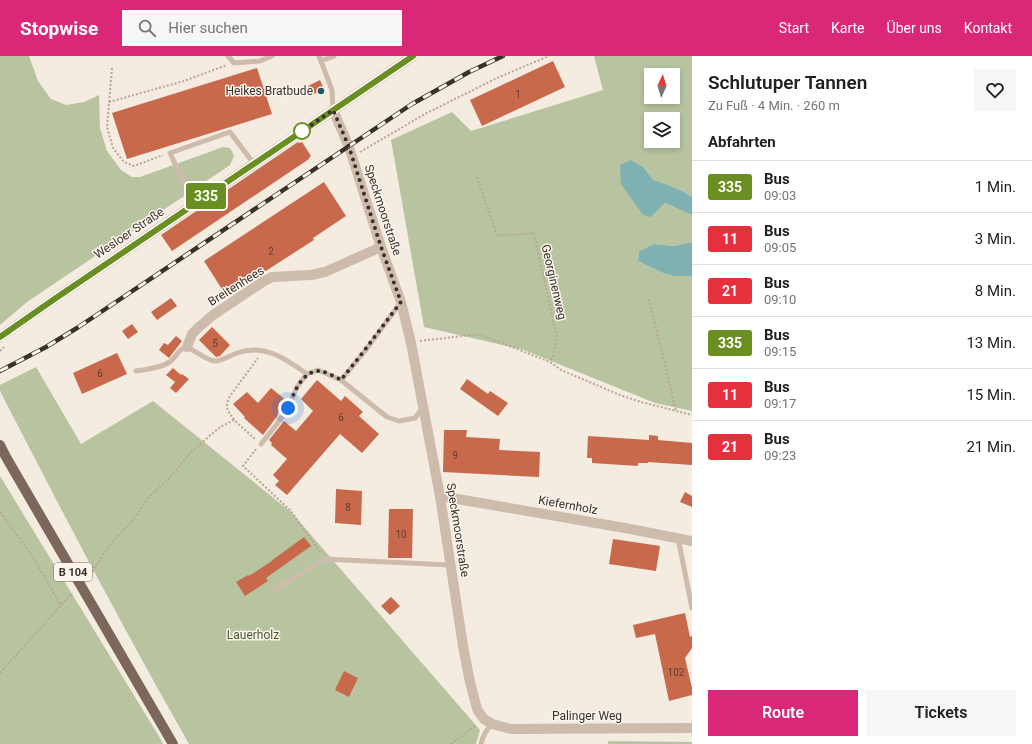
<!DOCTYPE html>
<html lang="de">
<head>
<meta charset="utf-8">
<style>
  :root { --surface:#fff; --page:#f6f6f6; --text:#202124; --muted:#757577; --line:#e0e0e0; --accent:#db2777 }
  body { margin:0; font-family:Roboto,sans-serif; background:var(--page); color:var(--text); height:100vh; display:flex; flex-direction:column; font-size:15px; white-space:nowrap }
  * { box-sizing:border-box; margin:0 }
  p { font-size:13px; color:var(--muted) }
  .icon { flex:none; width:22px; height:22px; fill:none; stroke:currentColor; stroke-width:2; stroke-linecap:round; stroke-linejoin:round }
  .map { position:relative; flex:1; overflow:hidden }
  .drawer { display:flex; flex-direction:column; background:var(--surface); width:340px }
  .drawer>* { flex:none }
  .badge { padding:0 8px; border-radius:3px; font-size:14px; line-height:26px }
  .needle { width:26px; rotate:4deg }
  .tools { position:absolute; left:644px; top:12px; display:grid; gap:8px }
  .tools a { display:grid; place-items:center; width:36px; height:36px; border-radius:0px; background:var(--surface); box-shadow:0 2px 6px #0003; font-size:20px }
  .you { position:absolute; width:20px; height:20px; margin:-10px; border:3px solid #fff; border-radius:50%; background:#1a73e8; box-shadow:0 0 0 6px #1a73e833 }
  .map>.badge { position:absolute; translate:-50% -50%; box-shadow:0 0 0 2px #fff }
  h2 { padding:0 16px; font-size:15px; line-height:36px }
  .round { display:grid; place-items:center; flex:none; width:42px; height:42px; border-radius:0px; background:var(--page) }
  .summary { display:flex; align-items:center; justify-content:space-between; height:68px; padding:0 16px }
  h1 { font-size:19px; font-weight:600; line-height:30px }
  .action { display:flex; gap:8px; margin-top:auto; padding:8px 16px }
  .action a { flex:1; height:46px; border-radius:0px; background:var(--accent); color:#fff; font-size:16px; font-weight:600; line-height:46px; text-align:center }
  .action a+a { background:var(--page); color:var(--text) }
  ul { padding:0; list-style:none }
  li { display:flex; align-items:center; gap:12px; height:52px; padding:0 16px; border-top:1px solid var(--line) }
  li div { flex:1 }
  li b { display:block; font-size:15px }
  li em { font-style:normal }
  li .badge { min-width:44px; font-weight:700; text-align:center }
  header { display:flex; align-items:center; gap:24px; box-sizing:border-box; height:56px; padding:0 20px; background:var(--accent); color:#fff }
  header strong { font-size:19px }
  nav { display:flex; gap:22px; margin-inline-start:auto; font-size:14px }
  .search { width:280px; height:36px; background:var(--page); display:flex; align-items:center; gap:10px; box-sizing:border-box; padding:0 14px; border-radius:0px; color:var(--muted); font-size:15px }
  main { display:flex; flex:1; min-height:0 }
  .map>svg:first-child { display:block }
  .green { fill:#b8c4a0; fill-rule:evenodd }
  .water { fill:#7fb0b2 }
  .building { fill:#c8694b }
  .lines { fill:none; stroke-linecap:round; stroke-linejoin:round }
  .path { stroke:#b9a596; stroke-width:2; stroke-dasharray:2 2; stroke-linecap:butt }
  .service { stroke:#cdbbac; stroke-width:5 }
  .minor { stroke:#cdbbac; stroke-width:10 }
  .tertiary { stroke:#cdbbac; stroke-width:10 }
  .primary { stroke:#7d675c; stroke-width:10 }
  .rail-casing { stroke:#3b302b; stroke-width:4.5 }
  .rail { stroke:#fbf5ee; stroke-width:3; stroke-dasharray:9; stroke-linecap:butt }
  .line-casing { stroke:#fff; stroke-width:9 }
  .line { stroke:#6b8e23; stroke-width:6 }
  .walk { stroke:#3b302b; stroke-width:4; stroke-dasharray:0 7.2 }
  .poi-dot { fill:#1f5a5e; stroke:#fbf5ee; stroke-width:1.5 }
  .stop-dot { fill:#fff; stroke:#6b8e23; stroke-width:2 }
  .labels { text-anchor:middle; stroke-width:3; stroke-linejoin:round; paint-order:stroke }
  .number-label { font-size:10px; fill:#5e3e33 }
  .shield { fill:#fbf5ee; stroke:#756b66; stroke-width:1 }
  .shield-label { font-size:11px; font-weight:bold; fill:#3b302b }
  .poi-label { font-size:12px; fill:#3b302b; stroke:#fbf5ee; text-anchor:end }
  .street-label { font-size:12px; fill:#3b302b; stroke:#fbf5ee }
  .park-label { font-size:12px; fill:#4a5a2e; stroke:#fbf5ee }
</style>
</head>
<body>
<header>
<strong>Stopwise</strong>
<div class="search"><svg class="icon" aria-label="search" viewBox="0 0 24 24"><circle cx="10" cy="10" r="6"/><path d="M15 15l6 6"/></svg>Hier suchen</div>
<nav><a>Start</a><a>Karte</a><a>Über uns</a><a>Kontakt</a></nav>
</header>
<main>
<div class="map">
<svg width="692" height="688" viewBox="0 0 692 688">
  <rect width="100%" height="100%" fill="#f4ebe1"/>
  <g class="green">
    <path d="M0,0H29L38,25L51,43L66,49L84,46L99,39L100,72L107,95L121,114L132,121H140L223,91L230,92L234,100L230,109L27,246L0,269Z"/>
    <path d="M594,0H692V141L684,136L666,128L652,124L644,112L651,161L665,147L692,159V186L674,190L654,188L639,195L638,205L663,217L674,220H692V355L655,347L524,294L424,271L391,84L452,56L471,75L603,34ZM651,19H673V41H651ZM651,63H673V85H651Z"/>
    <path d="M36,311L81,388L153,345L291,456L480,674L476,688H189C123,572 61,454 0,335V329Z"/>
    <path d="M0,420L160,682L163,688H0Z"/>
    <path d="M608,685L692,686V688H608Z"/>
  </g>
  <g class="water">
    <path d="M631,104L644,112L653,124L666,128L684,136L692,141V159L665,147L651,161L643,159L621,128L620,109Z"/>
    <path d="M692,186V220H674L663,217L638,205L639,195L654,188L674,190Z"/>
  </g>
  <g class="building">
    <path d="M553,5L565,31L482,70L470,44Z"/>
    <path d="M257,12L272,58L127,103L112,57Z"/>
    <path d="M320,24L324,33L312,39L308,30Z"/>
    <path d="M298,86L299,87L302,86L311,100L309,102V103L172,195L161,179Z"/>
    <path d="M324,126L346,160L313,182L314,184L261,218L259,216L225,238L204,205Z"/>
    <path d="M171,242L177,250L157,264L151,256Z"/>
    <path d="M132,268L138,276L128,283L122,275Z"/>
    <path d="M212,271L230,289L220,300L216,301L199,284Z"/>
    <path d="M176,280L182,285L169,302L159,294L164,287L168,289Z"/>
    <path d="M117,297L127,318L82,338L73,317Z"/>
    <path d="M173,312L181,319L182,318L189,323L176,337L170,332L175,326L166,319Z"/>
    <path d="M467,323L488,338L490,335L508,347L498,360L460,333Z"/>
    <path d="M317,324L341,345L345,340L363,356L359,360L379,378L362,397L340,378L287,439L275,429L279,425L273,419L287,403L271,389L272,387L269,384L284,365L296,375L313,355L301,343Z"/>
    <path d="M271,332L287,345L278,356H279L277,358L278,359L263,379L244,362L245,361L233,348L247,336L258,347Z"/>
    <path d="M444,374H467L466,381L500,383L499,394L540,396L539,421L443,416Z"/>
    <path d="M649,379L658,380V384L692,387V409L648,406V407H638V410L592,407V402H587L588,380L649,384Z"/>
    <path d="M336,433L362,435L361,469L335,467Z"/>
    <path d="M685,436L692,440V451L680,446Z"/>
    <path d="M389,453H413L412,502H388Z"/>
    <path d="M304,481L311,490L266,522L268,525L245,540L236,526L248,519L249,520L272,505H271Z"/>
    <path d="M613,483L660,490L656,515L609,508Z"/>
    <path d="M391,541L400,550L390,559L381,550Z"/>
    <path d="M685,557L690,581L692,580V592L685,602L692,632V639L669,645L655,578L636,582L633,569Z"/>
    <path d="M344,615L358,622L349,641L335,634Z"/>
  </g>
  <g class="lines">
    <g class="path">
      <path d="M112,12L107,71L113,92L124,106L134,110L163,99"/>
      <path d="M109,46L184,25L227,9"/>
      <path d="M360,96L425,58L499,21L549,0"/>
      <path d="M477,121L497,180L534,177L557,282L553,300L550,306"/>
      <path d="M649,243L676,355"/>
      <path d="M420,285L479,278L550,306L561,314L620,339L641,346L692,359"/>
      <path d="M0,295L4,291"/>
      <path d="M234,364C228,354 224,352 230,340L258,302"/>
      <path d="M256,393L243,410L291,455L321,497"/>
      <path d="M0,456L31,498L61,549"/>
      <path d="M87,522L92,516L108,491L133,464L149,441L168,424L191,396L220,371L234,364L255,383"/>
      <path d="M0,617L61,549L73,537"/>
      <path d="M451,688L476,669"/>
    </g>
    <g class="service">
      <path d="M228,0L234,7L260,5L272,0"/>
      <path d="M319,0L332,34L333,54"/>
      <path d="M321,5L334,0"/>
      <path d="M194,148L170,97L230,76L254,108"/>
      <path d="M136,315C147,313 162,312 171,305C176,301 178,294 184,292C190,290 206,304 214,305C220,306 231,299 237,297C264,287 286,303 307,318L318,314L341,324L365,295L401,246"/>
      <path d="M341,324L387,361L399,365L415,362L423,351"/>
      <path d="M261,388L277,368L288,352L297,331L307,318"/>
      <path d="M678,482L692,552"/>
      <path d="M276,533L324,503L450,509"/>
      <path d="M481,688C483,679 486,674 492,668"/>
    </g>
    <g class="minor">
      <path d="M333,54L349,91L381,191L401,246L411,287L440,440L463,590L470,626L476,649L478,655L484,663L492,668L511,673L692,672"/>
      <path d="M187,291L192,278L198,272L213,259L264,225L272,221L311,219L325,216L381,191"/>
      <path d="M440,440L625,472L692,485"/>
    </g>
    <path class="tertiary" d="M0,281L53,244L413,0"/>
    <path class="primary" d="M0,389L6,401L173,688"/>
    <g class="rail-casing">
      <path id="rail" d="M0,315L46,291L77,272L412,48L469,16L503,0"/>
    </g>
    <use href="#rail" class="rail"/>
  </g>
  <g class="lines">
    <g class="line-casing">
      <path id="line" d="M0,281L53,244L413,0"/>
    </g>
    <use href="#line" class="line"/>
    <path class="walk" d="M288,352C293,339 301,316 318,315C322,314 336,321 341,324L364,295L401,246L381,191L349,91L333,54L297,79L302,75"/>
  </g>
  <circle class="poi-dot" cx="321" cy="35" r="4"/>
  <circle class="stop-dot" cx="302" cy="75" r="8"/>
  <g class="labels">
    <g class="number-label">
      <text x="518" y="42">1</text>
      <text x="271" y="199">2</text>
      <text x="215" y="291">5</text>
      <text x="100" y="321">6</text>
      <text x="341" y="365">6</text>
      <text x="455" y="403">9</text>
      <text x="348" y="455">8</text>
      <text x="401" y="482">10</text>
      <text x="676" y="620">102</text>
    </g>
    <rect class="shield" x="54" y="507" width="38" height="18" rx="3"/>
    <g class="shield-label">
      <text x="73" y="520">B 104</text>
    </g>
    <g class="poi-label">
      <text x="313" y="39">Heikes Bratbude</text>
    </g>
    <g class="street-label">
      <text transform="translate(383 154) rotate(72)" y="4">Speckmoorstraße</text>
      <text transform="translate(129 177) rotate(-34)" y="4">Wesloer Straße</text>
      <text transform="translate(554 226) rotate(77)" y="4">Georginenweg</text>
      <text transform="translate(236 230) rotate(-32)" y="4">Breitenhees</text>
      <text transform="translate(568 449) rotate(10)" y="4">Kiefernholz</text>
      <text transform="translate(458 474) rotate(81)" y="4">Speckmoorstraße</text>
      <text x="587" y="664">Palinger Weg</text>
    </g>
    <g class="park-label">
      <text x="253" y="583">Lauerholz</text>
    </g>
  </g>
</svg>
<div class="tools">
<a><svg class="needle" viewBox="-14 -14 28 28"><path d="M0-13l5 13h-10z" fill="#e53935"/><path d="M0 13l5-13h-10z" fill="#757577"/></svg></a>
<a><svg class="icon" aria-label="layers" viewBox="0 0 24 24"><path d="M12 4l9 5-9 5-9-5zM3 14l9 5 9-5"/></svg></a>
</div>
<div class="you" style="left:288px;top:352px"></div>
<b class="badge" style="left:206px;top:140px;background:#6b8e23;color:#fff">335</b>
</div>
<section class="drawer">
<div class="summary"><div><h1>Schlutuper Tannen</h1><p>Zu Fuß · 4 Min. · 260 m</p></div><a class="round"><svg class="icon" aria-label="heart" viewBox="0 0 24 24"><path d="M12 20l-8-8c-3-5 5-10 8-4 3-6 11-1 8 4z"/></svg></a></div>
<h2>Abfahrten</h2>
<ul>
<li><span class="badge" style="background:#6b8e23;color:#fff">335</span><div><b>Bus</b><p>09:03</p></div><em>1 Min.</em></li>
<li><span class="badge" style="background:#e7303d;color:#fff">11</span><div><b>Bus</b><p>09:05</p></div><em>3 Min.</em></li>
<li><span class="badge" style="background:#e7303d;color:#fff">21</span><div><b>Bus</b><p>09:10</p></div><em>8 Min.</em></li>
<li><span class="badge" style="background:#6b8e23;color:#fff">335</span><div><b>Bus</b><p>09:15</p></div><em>13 Min.</em></li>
<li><span class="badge" style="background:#e7303d;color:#fff">11</span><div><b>Bus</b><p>09:17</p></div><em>15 Min.</em></li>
<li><span class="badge" style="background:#e7303d;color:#fff">21</span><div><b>Bus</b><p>09:23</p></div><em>21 Min.</em></li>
</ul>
<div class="action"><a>Route</a><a>Tickets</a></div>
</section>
</main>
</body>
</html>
